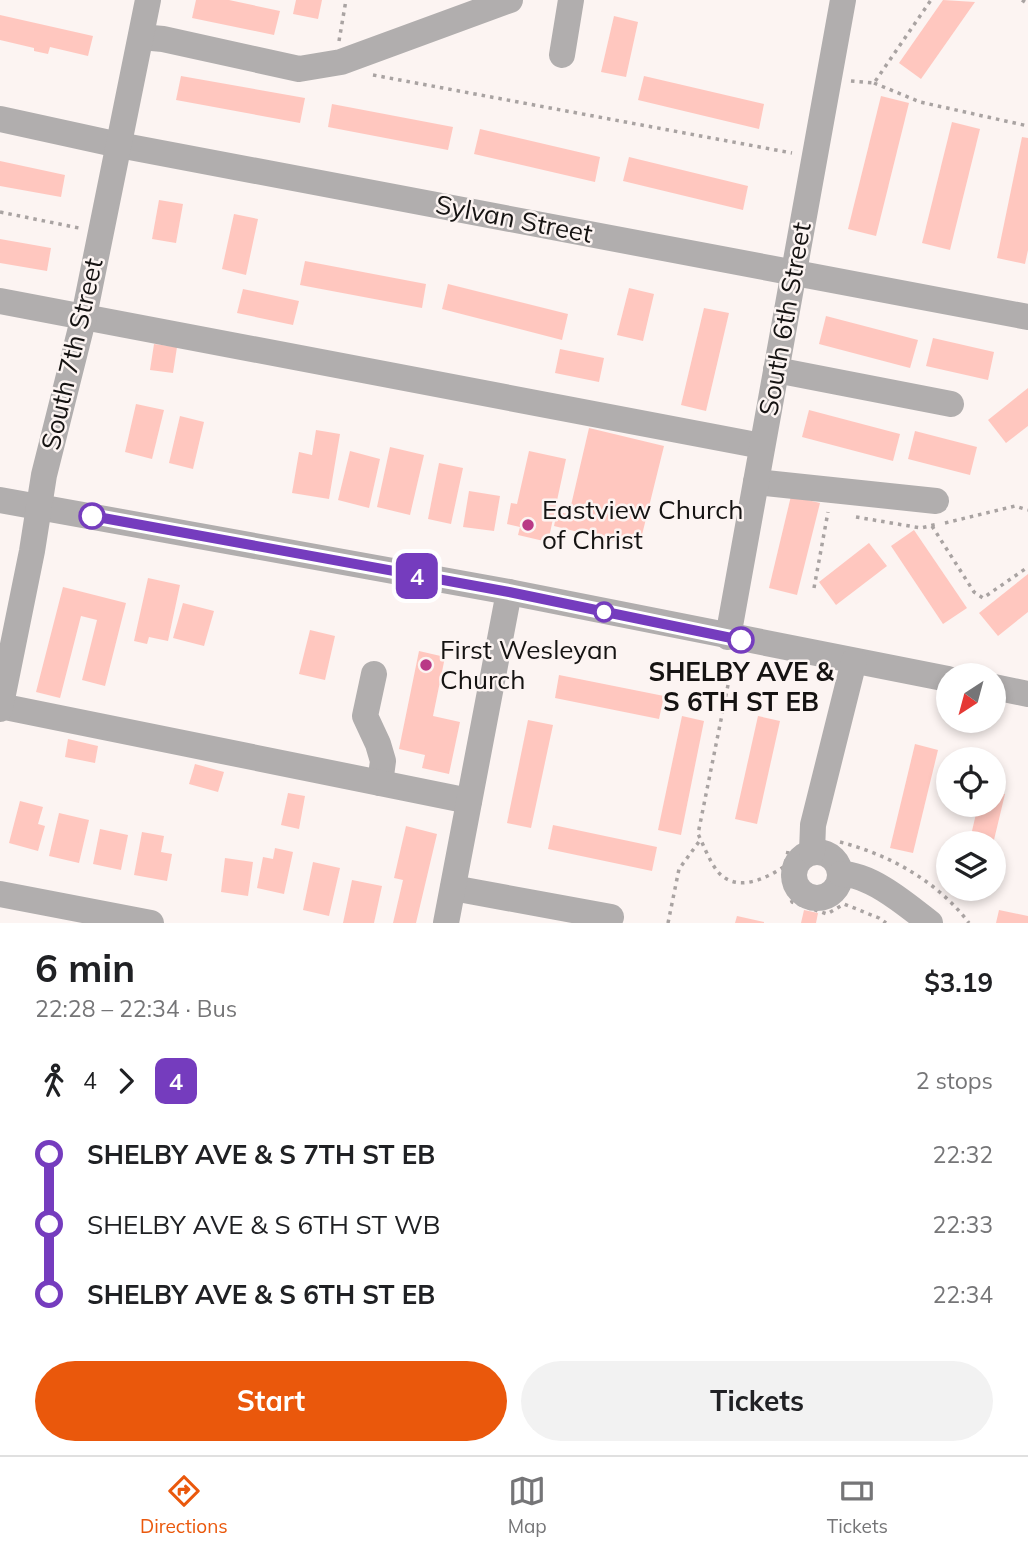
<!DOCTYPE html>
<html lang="en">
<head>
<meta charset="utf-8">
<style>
  :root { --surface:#fff; --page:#f2f2f2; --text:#202124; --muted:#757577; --line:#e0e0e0; --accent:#ea580c }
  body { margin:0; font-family:Mulish,sans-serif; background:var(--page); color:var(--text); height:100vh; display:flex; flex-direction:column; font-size:26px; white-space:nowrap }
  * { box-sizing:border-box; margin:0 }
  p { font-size:23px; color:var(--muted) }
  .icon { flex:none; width:38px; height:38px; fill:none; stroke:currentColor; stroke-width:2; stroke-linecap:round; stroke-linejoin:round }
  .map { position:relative; height:923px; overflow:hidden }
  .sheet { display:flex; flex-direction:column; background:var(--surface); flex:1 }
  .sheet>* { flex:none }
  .badge { padding:0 14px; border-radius:10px; font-size:24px; line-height:46px }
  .needle { width:46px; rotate:216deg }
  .fabs { position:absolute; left:936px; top:663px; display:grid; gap:14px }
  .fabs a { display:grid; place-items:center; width:70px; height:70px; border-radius:50%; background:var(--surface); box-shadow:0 4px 10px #0003; font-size:35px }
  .map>.badge { position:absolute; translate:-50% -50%; box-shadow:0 0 0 4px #fff }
  .legs { display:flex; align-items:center; gap:10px; height:77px; padding:0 35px; font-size:23px }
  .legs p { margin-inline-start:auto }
  .overview { display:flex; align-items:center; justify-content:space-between; height:119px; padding:0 35px }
  h1 { font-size:38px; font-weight:700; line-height:52px }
  .primary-button { display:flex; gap:14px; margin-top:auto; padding:14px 35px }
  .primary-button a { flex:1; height:80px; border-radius:42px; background:var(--accent); color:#fff; font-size:28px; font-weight:700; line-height:80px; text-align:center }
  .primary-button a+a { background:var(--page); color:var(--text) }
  ul { padding:0 35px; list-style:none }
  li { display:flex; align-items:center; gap:24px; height:70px; font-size:26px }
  li i { display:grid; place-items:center; width:10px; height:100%; margin:0 9px; background:currentColor }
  li i::after { content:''; width:18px; height:18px; margin:-9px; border:5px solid; border-radius:50%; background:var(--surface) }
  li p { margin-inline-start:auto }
  li:first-child i { background:linear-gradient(#0000 50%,currentColor 0) }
  li:last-child i { background:linear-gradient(currentColor 50%,#0000 0) }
  .dock { display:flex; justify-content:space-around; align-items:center; height:98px; border-top:2px solid var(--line); background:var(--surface); font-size:19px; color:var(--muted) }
  .dock a { display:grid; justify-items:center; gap:4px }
  .dock .on { color:var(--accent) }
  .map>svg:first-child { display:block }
  .building { fill:#ffc7bf }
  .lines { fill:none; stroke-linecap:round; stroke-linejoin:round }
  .path { stroke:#a9a3a2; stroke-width:3.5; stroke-dasharray:3.5 5; stroke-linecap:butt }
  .minor { stroke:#b1aeae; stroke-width:26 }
  .line-1-casing { stroke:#fff; stroke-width:16 }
  .line-1 { stroke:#753cbe; stroke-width:10 }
  .stop-1-dot { fill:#fff; stroke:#753cbe; stroke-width:3.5 }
  .poi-dot { fill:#b93986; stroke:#fcf4f2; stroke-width:2.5 }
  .labels { text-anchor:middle; stroke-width:5; stroke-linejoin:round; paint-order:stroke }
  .street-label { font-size:26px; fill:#151312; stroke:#fcf4f2 }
  .poi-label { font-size:26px; fill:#151312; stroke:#fcf4f2; text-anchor:start }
  .stop-label { font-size:26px; font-weight:bold; fill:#151312; stroke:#fcf4f2 }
</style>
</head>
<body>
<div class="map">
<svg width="1028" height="923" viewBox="0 0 1028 923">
  <rect width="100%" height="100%" fill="#fcf4f2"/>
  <g class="building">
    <path d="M196,0H229L280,11L274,35L192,18Z"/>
    <path d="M296,0H322L318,19L293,14Z"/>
    <path d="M943,0L975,2L921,79L899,63Z"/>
    <path d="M0,15L93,36L88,56L50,47L48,54L34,51V48L0,40Z"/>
    <path d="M614,16L638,22L626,77L601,72Z"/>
    <path d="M181,76L305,98L300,123L176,100Z"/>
    <path d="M644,76L764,104L759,129L638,100Z"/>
    <path d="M881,96L909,103L876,236L848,229Z"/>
    <path d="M332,104L453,127L448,150L328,127Z"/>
    <path d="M952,122L980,129L950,250L922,243Z"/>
    <path d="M480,129L600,157L595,182L474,154Z"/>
    <path d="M1022,137L1028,138V250L1025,264L997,258Z"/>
    <path d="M629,157L748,186L743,210L623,181Z"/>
    <path d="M0,161L65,175L61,197L0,186Z"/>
    <path d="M159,200L183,204L176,243L152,239Z"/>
    <path d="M234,214L258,219L246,275L222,269Z"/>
    <path d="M0,239L51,248L47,271L0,263Z"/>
    <path d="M305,261L426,284L422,308L300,285Z"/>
    <path d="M448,284L568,314L562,340L442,309Z"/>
    <path d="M629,288L654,294L643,341L617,335Z"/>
    <path d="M243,289L299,301L293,325L237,313Z"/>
    <path d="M704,308L729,313L706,411L681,405Z"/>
    <path d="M826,316L918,340L910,368L819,344Z"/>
    <path d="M933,338L994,352L988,380L926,366Z"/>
    <path d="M154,344L177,347L173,373L150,370Z"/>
    <path d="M560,349L604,358L599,382L555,373Z"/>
    <path d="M1028,388V426L1006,443L988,420Z"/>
    <path d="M136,404L164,410L152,459L125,452Z"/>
    <path d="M809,410L900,434L893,461L802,437Z"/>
    <path d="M180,416L204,422L193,469L169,463Z"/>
    <path d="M589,428L664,446L639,547L554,526L557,512L569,514Z"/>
    <path d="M316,430L340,434L329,499L292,493L299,452L312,455Z"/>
    <path d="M915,431L977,447L970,475L908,459Z"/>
    <path d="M390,447L424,455L410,515L377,507Z"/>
    <path d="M350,451L380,459L369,508L338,500Z"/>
    <path d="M529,451L566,459L548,542L518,535L520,527L507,524L511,503L517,504Z"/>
    <path d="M439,463L463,468L451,524L428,519Z"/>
    <path d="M469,491L500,496L494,531L463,527Z"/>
    <path d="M791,496L820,503L797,595L769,588Z"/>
    <path d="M914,530L967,608L943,624L891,546Z"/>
    <path d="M869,543L887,566L836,605L819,582Z"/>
    <path d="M1028,574V612L998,636L979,613Z"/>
    <path d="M148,578L180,585L168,641L149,637L147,644L134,641Z"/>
    <path d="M63,587L126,603L105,686L82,680L97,620L81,616L60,698L36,692Z"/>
    <path d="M183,603L214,611L204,646L173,638Z"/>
    <path d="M310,630L335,636L325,680L299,674Z"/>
    <path d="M419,651L445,657L433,716L460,722L449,774L422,768L425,755L399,749Z"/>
    <path d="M559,675L664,696L659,719L555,698Z"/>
    <path d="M682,716L704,721L681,835L658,830Z"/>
    <path d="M758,716L780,721L757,824L735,819Z"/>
    <path d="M528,720L553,725L531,828L507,823Z"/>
    <path d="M68,739L98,746L95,763L65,757Z"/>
    <path d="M915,744L938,750L913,853L890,848Z"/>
    <path d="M195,764L224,772L218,792L189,784Z"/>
    <path d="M994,775L1001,777L998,793L1005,794L993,844H969L978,805H994Z"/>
    <path d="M288,793L305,796L299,829L281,825Z"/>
    <path d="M20,801L43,807L38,824L45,826L38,851L9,843Z"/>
    <path d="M59,813L89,820L79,863L49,856Z"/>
    <path d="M553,825L657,847L652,871L548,849Z"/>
    <path d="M406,826L437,834L416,923H393L403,880L394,878Z"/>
    <path d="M100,829L128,835L121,870L93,864Z"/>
    <path d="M142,832L164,836L161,852L172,854L167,881L134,875Z"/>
    <path d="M275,848L293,852L284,894L257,888L263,857L273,859Z"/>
    <path d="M225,858L253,862L248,896L221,892Z"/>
    <path d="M313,862L340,868L329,916L303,910Z"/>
    <path d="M352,880L382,886L374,923H343Z"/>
    <path d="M804,910L818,913L816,923H801Z"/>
    <path d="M999,910L1028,916V923H996Z"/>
    <path d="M737,916L764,922V923H735Z"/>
  </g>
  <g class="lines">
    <g class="path">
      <path d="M1022,0L1028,4"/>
      <path d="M339,41L346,0"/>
      <path d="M373,75L792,153"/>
      <path d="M851,81L874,83L931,0"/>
      <path d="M874,83L920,102L1028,126"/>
      <path d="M0,212L79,228"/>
      <path d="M856,517L921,528L938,524"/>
      <path d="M945,523L1015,506L1028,510"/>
      <path d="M932,526L974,592L983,598L1028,567"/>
      <path d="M814,588L828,512"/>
      <path d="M728,685L698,834C704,846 710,863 719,873C738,893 767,878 785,866"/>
      <path d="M840,842C890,855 937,881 969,923"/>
      <path d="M788,851L783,876L792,902L827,914L844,904L879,918L886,923"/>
      <path d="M668,923L679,869L701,839"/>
    </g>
    <g class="minor">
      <path d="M141,37L163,39L299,69L341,62L510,0"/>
      <path d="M562,55L571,0"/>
      <path d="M0,119L119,145L1028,317"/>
      <path d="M0,301L762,446"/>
      <path d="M776,370L951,404"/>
      <path d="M756,482L936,501"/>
      <path d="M0,500L509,592L948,679"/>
      <path d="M728,637L843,0"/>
      <path d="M374,674L365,716L378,744L383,761L380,783"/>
      <path d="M994,687L1028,694"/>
      <path d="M0,706L469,801"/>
      <path d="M0,709L32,551L44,475L84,316L148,0"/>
      <circle cx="817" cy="875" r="23"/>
      <path d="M812,852L813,825L854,661"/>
      <path d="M841,874C871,874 907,905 930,923"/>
      <path d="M453,888L611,917"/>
      <path d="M0,894L151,923"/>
      <path d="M446,923L509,592"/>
    </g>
  </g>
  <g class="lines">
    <g class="line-1-casing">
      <path id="line-1" d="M92,516L509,592L741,640"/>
    </g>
    <use href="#line-1" class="line-1"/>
  </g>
  <g class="stop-1-dot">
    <circle cx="92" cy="516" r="12"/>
    <circle cx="604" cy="612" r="9"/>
    <circle cx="741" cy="640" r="12"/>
  </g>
  <g class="poi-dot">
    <circle cx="528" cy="525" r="7"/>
    <circle cx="426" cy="665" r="7"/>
  </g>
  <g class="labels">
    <g class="street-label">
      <text transform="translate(514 219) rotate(11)" y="9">Sylvan Street</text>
      <text transform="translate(785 319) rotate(-80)" y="9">South 6th Street</text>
      <text transform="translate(72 354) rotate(-77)" y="9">South 7th Street</text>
    </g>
    <g class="poi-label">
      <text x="542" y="519">Eastview Church<tspan x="542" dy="30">of Christ</tspan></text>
      <text x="440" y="659">First Wesleyan<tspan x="440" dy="30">Church</tspan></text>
    </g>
    <g class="stop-label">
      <text x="741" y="681">SHELBY AVE &amp;<tspan x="741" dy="30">S 6TH ST EB</tspan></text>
    </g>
  </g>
</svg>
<div class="fabs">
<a><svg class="needle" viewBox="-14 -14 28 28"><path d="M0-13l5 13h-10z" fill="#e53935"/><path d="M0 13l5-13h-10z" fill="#757577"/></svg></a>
<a><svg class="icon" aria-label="locate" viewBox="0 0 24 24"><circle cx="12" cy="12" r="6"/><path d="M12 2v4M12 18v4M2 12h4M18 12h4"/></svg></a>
<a><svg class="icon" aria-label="layers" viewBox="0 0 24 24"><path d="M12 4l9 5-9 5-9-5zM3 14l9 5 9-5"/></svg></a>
</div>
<b class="badge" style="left:417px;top:576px;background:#753cbe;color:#fff">4</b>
</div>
<section class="sheet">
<div class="overview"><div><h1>6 min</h1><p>22:28 – 22:34 · Bus</p></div><b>$3.19</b></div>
<div class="legs"><svg class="icon" aria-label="walk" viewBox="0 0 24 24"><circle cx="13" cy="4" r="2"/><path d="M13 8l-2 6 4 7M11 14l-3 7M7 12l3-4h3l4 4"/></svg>4<svg class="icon" aria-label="forward" viewBox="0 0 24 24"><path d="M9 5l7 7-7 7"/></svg><b class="badge" style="background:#753cbe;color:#fff">4</b><p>2 stops</p></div>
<ul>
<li><i style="color:#753cbe"></i><b>SHELBY AVE &amp; S 7TH ST EB</b><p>22:32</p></li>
<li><i style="color:#753cbe"></i><span>SHELBY AVE &amp; S 6TH ST WB</span><p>22:33</p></li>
<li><i style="color:#753cbe"></i><b>SHELBY AVE &amp; S 6TH ST EB</b><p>22:34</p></li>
</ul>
<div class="primary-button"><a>Start</a><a>Tickets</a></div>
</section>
<nav class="dock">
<a class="on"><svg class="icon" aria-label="directions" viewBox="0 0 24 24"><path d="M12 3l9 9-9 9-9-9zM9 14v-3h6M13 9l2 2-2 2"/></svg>Directions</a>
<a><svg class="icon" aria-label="map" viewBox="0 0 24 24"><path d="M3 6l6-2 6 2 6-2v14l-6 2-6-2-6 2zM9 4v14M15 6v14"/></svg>Map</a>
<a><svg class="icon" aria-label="tickets" viewBox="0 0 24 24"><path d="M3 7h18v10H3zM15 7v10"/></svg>Tickets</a>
</nav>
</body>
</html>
